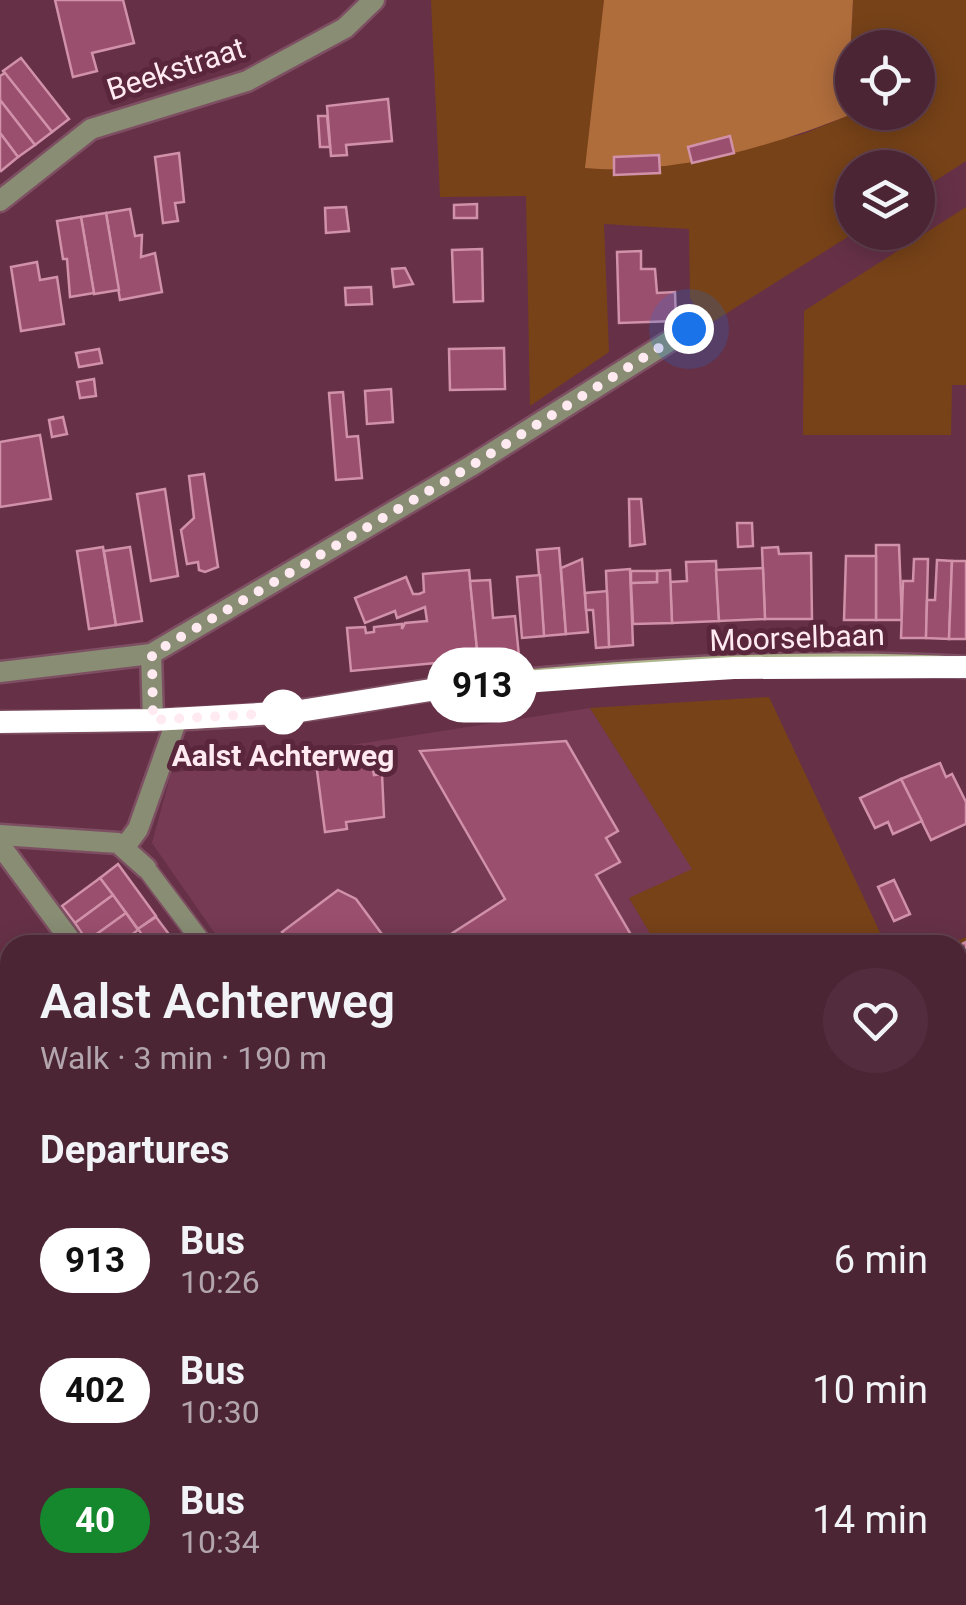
<!DOCTYPE html>
<html lang="en">
<head>
<meta charset="utf-8">
<style>
  :root { --surface:#4c2535; --page:#532d3d; --text:#f1f3f6; --muted:#b2a5ad; --line:#634250 }
  body { margin:0; font-family:Roboto,sans-serif; background:var(--page); color:var(--text); height:100vh; display:flex; flex-direction:column; font-size:38px; white-space:nowrap }
  * { box-sizing:border-box; margin:0 }
  p { font-size:32px; color:var(--muted) }
  .icon { flex:none; width:55px; height:55px; fill:none; stroke:currentColor; stroke-width:2; stroke-linecap:round; stroke-linejoin:round }
  .map { position:relative; flex:1; overflow:hidden }
  .sheet { position:absolute; left:0px; top:935px; width:968px; height:670px; display:flex; flex-direction:column; background:var(--surface); border-radius:30px 30px 0 0; box-shadow:0 5px 25px #0003,0 0 0 2px var(--line) }
  .sheet>* { flex:none }
  .badge { padding:0 20px; border-radius:32px; font-size:35px; line-height:65px }
  .tools { position:absolute; left:835px; top:30px; display:grid; gap:20px }
  .tools a { display:grid; place-items:center; width:100px; height:100px; border-radius:50%; background:var(--surface); box-shadow:0 5px 25px #0003,0 0 0 2px var(--line); font-size:50px }
  .you { position:absolute; width:50px; height:50px; margin:-25px; border:8px solid #fff; border-radius:50%; background:#1a73e8; box-shadow:0 0 0 15px #1a73e833 }
  .map>.badge { position:absolute; translate:-50% -50%; box-shadow:0 0 0 5px #fff }
  h2 { padding:0 40px; font-size:38px; line-height:90px }
  .round { display:grid; place-items:center; flex:none; width:105px; height:105px; border-radius:52px; background:var(--page) }
  .head { display:flex; align-items:center; justify-content:space-between; height:170px; padding:0 40px }
  h1 { font-size:48px; font-weight:600; line-height:75px }
  ul { padding:0; list-style:none }
  li { display:flex; align-items:center; gap:30px; height:130px; padding:0 40px }
  li div { flex:1 }
  li b { display:block; font-size:38px }
  li em { font-style:normal }
  li .badge { min-width:110px; font-weight:700; text-align:center }
  .map>svg:first-child { display:block }
  .built { fill:#763a54 }
  .green { fill:#774218; fill-rule:evenodd }
  .forest { fill:#b06d3c }
  .building { fill:#9b4f6e; stroke:#d091a9; stroke-width:2.5 }
  .lines { fill:none; stroke-linecap:round; stroke-linejoin:round }
  .lane-casing { stroke:#7e4f62; stroke-width:22 }
  .street-casing { stroke:#7e4f62; stroke-width:25 }
  .secondary-casing { stroke:#7e4f62; stroke-width:25 }
  .lane { stroke:#888d74; stroke-width:18 }
  .street { stroke:#888d74; stroke-width:20 }
  .secondary { stroke:#aeb58d; stroke-width:20 }
  .line-casing { stroke:#fff; stroke-width:22 }
  .line { stroke:#fff; stroke-width:15 }
  .walk { stroke:#ffeaf1; stroke-width:10; stroke-dasharray:0 18 }
  .stop-dot { fill:#fff; stroke:#fff; stroke-width:5 }
  .labels { text-anchor:middle; stroke-width:10; stroke-linejoin:round; paint-order:stroke }
  .street-label { font-size:30px; fill:#ffeaf1; stroke:#5a263c }
  .stop-label { font-size:30px; font-weight:bold; fill:#ffeaf1; stroke:#5a263c }
</style>
</head>
<body>
<div class="map">
<svg width="966" height="1605" viewBox="0 0 966 1605">
  <rect width="100%" height="100%" fill="#663147"/>
  <g class="built">
    <path d="M590,708L693,870L629,898L657,945H223L152,843L171,773Z"/>
    <path d="M966,1125V1483L958,1490V1131Z"/>
    <path d="M597,1595H890L885,1605H604Z"/>
  </g>
  <g class="green">
    <path d="M431,0H604L603,15L696,158L803,134L847,116L853,0H966V161L918,192V168H852L854,233L708,325L690,298L689,229L604,224L609,352L530,406L526,196L440,197ZM852,48H918V112H852Z"/>
    <path d="M966,207V385H952L951,435H803L804,311Z"/>
    <path d="M769,697L886,945H657L629,898L692,869L590,708Z"/>
    <path d="M966,937V1125L958,1130V945H948Z"/>
    <path d="M87,1595H371L379,1605H94Z"/>
  </g>
  <g class="forest">
    <path d="M604,0H853L847,116C769,147 670,176 585,168Z"/>
    <path d="M966,1483V1605H885L890,1595H958V1490Z"/>
  </g>
  <g class="building">
    <path d="M55,0H123L134,43L92,53L97,71L73,77Z"/>
    <path d="M21,58L69,119L52,132L3,71Z"/>
    <path d="M5,73L52,132L35,145L0,100V76Z"/>
    <path d="M388,99L392,141L346,145L347,155L331,156L327,106Z"/>
    <path d="M0,100L35,145L18,157L0,133Z"/>
    <path d="M318,116H327L330,147H320Z"/>
    <path d="M0,133L18,157L1,171L0,170Z"/>
    <path d="M730,136L734,153L692,163L688,147Z"/>
    <path d="M179,153L184,202L175,203L178,221L163,223L155,157Z"/>
    <path d="M659,155L660,173L614,175V157Z"/>
    <path d="M477,204V218H454V205Z"/>
    <path d="M346,207L349,231L326,233L325,208Z"/>
    <path d="M130,209L135,236L142,235L141,257L155,253L162,292L120,300L106,213Z"/>
    <path d="M106,213L119,290L94,294L81,217Z"/>
    <path d="M81,217L94,293L70,297L67,259H63L57,221Z"/>
    <path d="M482,249L483,301L454,302L452,250Z"/>
    <path d="M641,251V269H655L657,293L675,292L676,321L619,323L617,252Z"/>
    <path d="M37,262L40,280L57,277L64,324L21,331L11,267Z"/>
    <path d="M405,268L413,284L394,287L392,269Z"/>
    <path d="M371,287L372,304L346,305L345,288Z"/>
    <path d="M504,348L505,389L450,390L449,349Z"/>
    <path d="M99,349L102,363L79,367L76,353Z"/>
    <path d="M94,379L96,396L80,398L77,382Z"/>
    <path d="M391,389L393,422L367,424L365,391Z"/>
    <path d="M343,392L347,437L358,436L362,478L336,480L329,393Z"/>
    <path d="M63,417L67,434L52,437L49,420Z"/>
    <path d="M40,435L51,499L0,507V442Z"/>
    <path d="M204,474L218,567L205,572L199,570L198,562L187,564L181,530L194,518L189,476Z"/>
    <path d="M165,489L178,576L151,581L137,494Z"/>
    <path d="M629,499H641L645,544L630,546Z"/>
    <path d="M737,523H752L753,546L738,547Z"/>
    <path d="M876,545H899L902,620H876Z"/>
    <path d="M103,547L116,625L89,629L77,551Z"/>
    <path d="M130,547L142,621L116,625L104,551Z"/>
    <path d="M778,547L779,554L811,553L812,619H765L762,548Z"/>
    <path d="M559,548L566,634L544,636L537,550Z"/>
    <path d="M846,556H876V620H844Z"/>
    <path d="M582,559L588,632L566,634L561,568Z"/>
    <path d="M914,559H928L926,638H901L903,581H913Z"/>
    <path d="M937,560L952,561L949,639L926,638L927,600H935Z"/>
    <path d="M716,561L719,621L672,623L670,582L687,581L686,562Z"/>
    <path d="M952,561H966V639H949Z"/>
    <path d="M763,568L765,619L719,621L716,570Z"/>
    <path d="M630,569L633,645L609,647L606,571Z"/>
    <path d="M469,570L478,659L351,671L347,628L365,627L366,633L374,632V627L402,624V629L405,623L427,621L425,607L397,618L395,611L365,623L355,598L406,577L413,594H419L424,592L423,574Z"/>
    <path d="M670,570L672,623L633,624L631,583L657,582V571Z"/>
    <path d="M631,571H657V582L631,583Z"/>
    <path d="M540,575L544,636L522,638L517,577Z"/>
    <path d="M490,580L493,618L515,616L519,656L478,659L470,581Z"/>
    <path d="M607,591L609,647L596,648L593,610H586L585,593Z"/>
    <path d="M566,741L618,831L606,838L620,862L596,875L637,945H434L505,899L420,751Z"/>
    <path d="M371,760L374,775L382,774L384,817L346,822L347,829L325,832L316,763Z"/>
    <path d="M940,763L946,777L952,774L966,802V824L931,840L901,779Z"/>
    <path d="M901,779L922,821L893,834L888,822L875,828L860,798Z"/>
    <path d="M118,864L156,916L138,929L100,878Z"/>
    <path d="M100,878L113,895L75,923L62,906Z"/>
    <path d="M894,880L910,914L894,921L878,887Z"/>
    <path d="M338,890L356,899L390,945H291L282,932Z"/>
    <path d="M113,895L126,913L87,941L75,923Z"/>
    <path d="M126,913L138,930L118,945H90L87,941Z"/>
    <path d="M156,917L177,945H149L138,929Z"/>
    <path d="M966,942V978L958,982V946Z"/>
  </g>
  <g class="lines">
    <g class="lane-casing">
      <path id="lane" d="M146,868L204,945"/>
    </g>
    <g class="street-casing">
      <g id="street">
        <path d="M0,201L91,129L247,81L345,28L374,0"/>
        <path d="M151,654L153,720"/>
        <path d="M0,672L151,654L471,466L689,329"/>
        <path d="M0,835L118,843L146,868"/>
        <path d="M0,845L74,945"/>
        <path d="M124,848L138,829L177,719"/>
      </g>
    </g>
    <g class="secondary-casing">
      <path id="secondary" d="M0,722C98,721 197,722 295,711C345,706 394,694 445,688C608,670 803,657 966,667"/>
    </g>
    <use href="#lane" class="lane"/>
    <use href="#street" class="street"/>
    <use href="#secondary" class="secondary"/>
  </g>
  <g class="lines">
    <g class="line-casing">
      <path id="line" d="M0,722L153,720L294,712L443,688L620,675L734,668L966,667"/>
    </g>
    <use href="#line" class="line"/>
    <path class="walk" d="M283,712H294L153,720L152,654L471,466L689,329"/>
  </g>
  <circle class="stop-dot" cx="283" cy="712" r="20"/>
  <g class="labels">
    <g class="street-label">
      <text transform="translate(176 69) rotate(-18)" y="10">Beekstraat</text>
      <text transform="translate(797 638) rotate(-2)" y="10">Moorselbaan</text>
    </g>
    <g class="stop-label">
      <text x="283" y="766">Aalst Achterweg</text>
    </g>
  </g>
</svg>
<div class="tools">
<a><svg class="icon" aria-label="locate" viewBox="0 0 24 24"><circle cx="12" cy="12" r="6"/><path d="M12 2v4M12 18v4M2 12h4M18 12h4"/></svg></a>
<a><svg class="icon" aria-label="layers" viewBox="0 0 24 24"><path d="M12 4l9 5-9 5-9-5zM3 14l9 5 9-5"/></svg></a>
</div>
<div class="you" style="left:689px;top:329px"></div>
<b class="badge" style="left:482px;top:685px;background:#fff;color:#111">913</b>
<section class="sheet">
<div class="head"><div><h1>Aalst Achterweg</h1><p>Walk · 3 min · 190 m</p></div><a class="round"><svg class="icon" aria-label="heart" viewBox="0 0 24 24"><path d="M12 20l-8-8c-3-5 5-10 8-4 3-6 11-1 8 4z"/></svg></a></div>
<h2>Departures</h2>
<ul>
<li><span class="badge" style="background:#fff;color:#111">913</span><div><b>Bus</b><p>10:26</p></div><em>6 min</em></li>
<li><span class="badge" style="background:#fff;color:#111">402</span><div><b>Bus</b><p>10:30</p></div><em>10 min</em></li>
<li><span class="badge" style="background:#15882e;color:#fff">40</span><div><b>Bus</b><p>10:34</p></div><em>14 min</em></li>
</ul>
</section>
</div>
</body>
</html>
